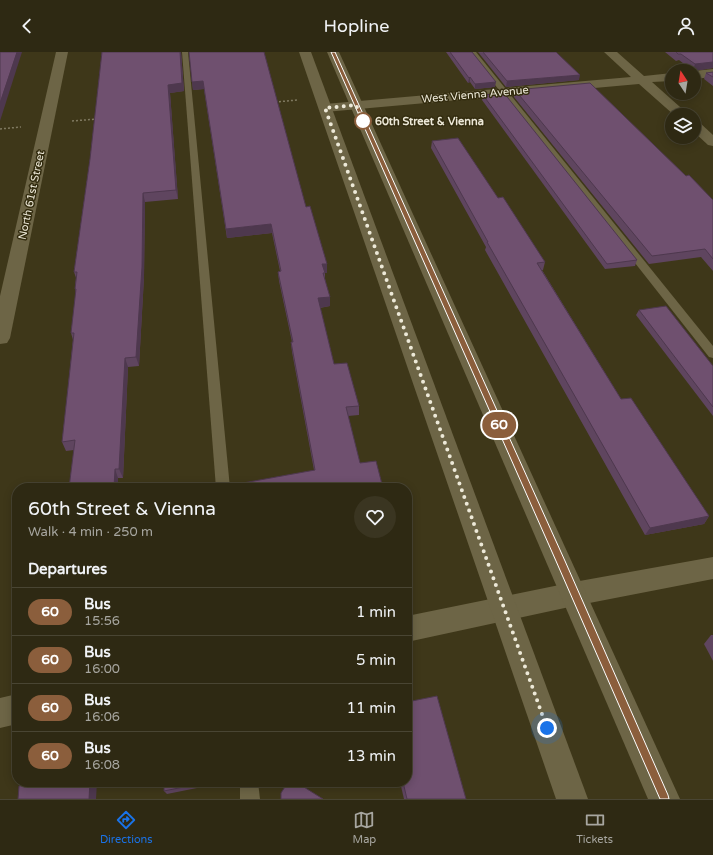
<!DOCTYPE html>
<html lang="en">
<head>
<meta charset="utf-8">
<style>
  :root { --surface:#2e2913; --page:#3a3521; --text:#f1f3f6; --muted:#a7a6a0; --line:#494533; --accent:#1a73e8 }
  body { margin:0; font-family:"Varela Round",sans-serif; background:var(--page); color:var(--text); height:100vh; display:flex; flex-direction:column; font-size:15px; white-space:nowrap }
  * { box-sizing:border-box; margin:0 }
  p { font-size:13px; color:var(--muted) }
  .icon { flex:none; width:22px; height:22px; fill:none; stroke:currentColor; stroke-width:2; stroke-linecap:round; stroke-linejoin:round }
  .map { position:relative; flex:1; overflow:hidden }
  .sheet { position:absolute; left:12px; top:431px; width:400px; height:304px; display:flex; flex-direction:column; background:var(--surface); border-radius:16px; box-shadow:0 2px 10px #0003,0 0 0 1px var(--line) }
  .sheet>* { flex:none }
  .badge { padding:0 8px; border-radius:13px; font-size:14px; line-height:26px }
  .needle { width:26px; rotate:348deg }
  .fabs { position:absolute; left:665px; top:12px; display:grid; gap:8px }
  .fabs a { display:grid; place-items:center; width:36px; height:36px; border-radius:50%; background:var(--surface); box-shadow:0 2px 10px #0003,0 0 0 1px var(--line); font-size:20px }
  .you { position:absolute; width:20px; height:20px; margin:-10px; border:3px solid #fff; border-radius:50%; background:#1a73e8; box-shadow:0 0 0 6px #1a73e833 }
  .map>.badge { position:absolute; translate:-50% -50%; box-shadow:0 0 0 2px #fff }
  h2 { padding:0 16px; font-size:15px; line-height:36px }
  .round { display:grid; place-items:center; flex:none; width:42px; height:42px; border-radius:21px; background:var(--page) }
  .overview { display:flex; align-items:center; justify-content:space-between; height:68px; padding:0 16px }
  h1 { font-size:19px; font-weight:600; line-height:30px }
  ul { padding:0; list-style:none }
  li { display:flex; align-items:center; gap:12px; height:48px; padding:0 16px; border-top:1px solid var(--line) }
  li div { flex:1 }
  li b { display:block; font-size:15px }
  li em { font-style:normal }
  li .badge { min-width:44px; font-weight:700; text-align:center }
  header { display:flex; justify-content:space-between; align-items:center; height:52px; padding:0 16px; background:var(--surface); font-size:18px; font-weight:600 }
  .tab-bar { display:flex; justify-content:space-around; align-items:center; height:56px; border-top:1px solid var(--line); background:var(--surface); font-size:11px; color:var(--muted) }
  .tab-bar a { display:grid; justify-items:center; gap:2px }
  .tab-bar .selected { color:var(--accent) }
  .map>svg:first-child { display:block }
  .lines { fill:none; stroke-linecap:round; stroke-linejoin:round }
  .path { stroke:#807a61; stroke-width:1.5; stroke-dasharray:2 2; stroke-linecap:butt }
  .service { fill:#6d6546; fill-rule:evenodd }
  .minor { fill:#6d6546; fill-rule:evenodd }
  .secondary { fill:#6d6546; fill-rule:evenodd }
  .wall { fill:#5f455f }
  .shaded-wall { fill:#4e384e }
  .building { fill:#6f506f; stroke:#4e384e }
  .line { fill:#8b5e3c; stroke:#fff }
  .walk { stroke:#ede9d8; stroke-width:4; stroke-dasharray:0 7.2 }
  .stop-dot { fill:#fff; stroke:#8b5e3c; stroke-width:2 }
  .labels { text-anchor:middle; stroke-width:3; stroke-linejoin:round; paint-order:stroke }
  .far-street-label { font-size:11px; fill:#ede9d8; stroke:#332c0f }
  .far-stop-label { font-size:11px; font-weight:bold; fill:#ede9d8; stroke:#332c0f; text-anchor:start }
</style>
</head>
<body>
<header><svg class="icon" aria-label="back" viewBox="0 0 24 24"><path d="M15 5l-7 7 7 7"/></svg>Hopline<svg class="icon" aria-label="person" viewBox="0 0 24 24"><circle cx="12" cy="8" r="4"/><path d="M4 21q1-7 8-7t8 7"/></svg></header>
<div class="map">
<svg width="713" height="747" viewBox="0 0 713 747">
  <rect width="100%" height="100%" fill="#3e3719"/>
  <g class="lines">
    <g class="path">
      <path d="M275,50L298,48"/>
      <path d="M72,69L97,67"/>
      <path d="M0,77L21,75"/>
    </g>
    <g class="service">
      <path d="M182,0H188L230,436H216Z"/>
      <path d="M469,0H476L713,294V306L709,305Z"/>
      <path d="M240,730H258L260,747H240Z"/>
    </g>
    <g class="minor">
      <path d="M56,0H68L10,286L7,291L0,292V244Z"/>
      <path d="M604,0H617L644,24L672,21V29L652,30L689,63H674L639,32L325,60L319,56L325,52L631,25Z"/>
      <path d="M713,17V25L694,27V19Z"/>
      <path d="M694,69L699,70L713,83V94L708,93L694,80Z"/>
      <path d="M713,505V527L574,554L407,590V564L574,530Z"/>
      <path d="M17,642V672L0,676V646Z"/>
    </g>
    <g class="secondary">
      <path d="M299,0H311L588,747H556Z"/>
      <path d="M327,0H339L680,747H648Z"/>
    </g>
  </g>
  <g class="wall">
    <path d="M102,0H181L184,39L170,41L178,147L145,150L144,225L139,314L128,315L123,426H118V436H69L74,398L66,399L62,390L73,288L71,281L76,240L75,237L76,226L74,220L90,107Z"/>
    <path d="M189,0L306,155L327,221H325V227L330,254L320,256L334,312L359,354V363L348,364L360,411L314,418L292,300L291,290H292L279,229L278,220L280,219L272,181L227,186L204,37L193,38Z"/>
    <path d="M446,0H472L495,35L475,37L470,30L468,31Z"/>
    <path d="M478,0H556L579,28L506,35Z"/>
    <path d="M665,0H713V16L693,19L679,8L676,9Z"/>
    <path d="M713,20V34L704,27L706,21Z"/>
    <path d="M515,38L686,124L713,148V219L701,205L649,212L514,45Z"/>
    <path d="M483,43L637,208L635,214L605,217L482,48Z"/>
    <path d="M432,89L498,146L545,210L543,218H542L621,347L709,464L704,472L645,483L485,198L486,195L431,96Z"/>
    <path d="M639,258L713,314V364L636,263Z"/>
    <path d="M711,583H713V609L704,592Z"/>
    <path d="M164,730H217V732L167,742L164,739Z"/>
    <path d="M400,730H407L466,747H404Z"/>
  </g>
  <g class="shaded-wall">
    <path d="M17,0H22L0,69V51Z"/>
    <path d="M180,0H181L184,39L170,41L178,147L176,138L168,33Z"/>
    <path d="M713,10V16L693,19L695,12Z"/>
    <path d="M580,23L579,28L506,35L507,29Z"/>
    <path d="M470,25V30L468,31L469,26Z"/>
    <path d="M203,29L204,37L193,38L192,30Z"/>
    <path d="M496,30L495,35L475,37V32Z"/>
    <path d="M143,141L145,150L144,225L139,314L136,305Z"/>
    <path d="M271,172L272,181L227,186L226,177Z"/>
    <path d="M322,212H327V221H325Z"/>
    <path d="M330,245V254L318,256V246Z"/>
    <path d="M125,306L128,315L123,426L119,417Z"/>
    <path d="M115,417L118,426V436H114Z"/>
    <path d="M709,464L704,472L645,483L650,476Z"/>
    <path d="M90,730H97L96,747H89Z"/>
  </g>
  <g class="building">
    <path d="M0,0H17L0,51Z"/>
    <path d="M102,0H180L182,31L168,33L176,138L143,141L142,215L136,305L125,306L119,417H115L114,436H69L75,388L62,390L74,281H71L76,237H75L77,220H74L90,107Z"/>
    <path d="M189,0H264L306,155L310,154L327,212H322L325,221H323L330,245L318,246L334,312L347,311L359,354L346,355L360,411L376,409L383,436H244L243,431L315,418L291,290H293L278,220L281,219L271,172L226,177L203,29L192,30Z"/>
    <path d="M450,0H472L496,30L475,32L470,25L469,26Z"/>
    <path d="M483,0H556L580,23L507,29Z"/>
    <path d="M676,0H713V10L695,12L681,2H678Z"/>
    <path d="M713,20V25L706,21Z"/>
    <path d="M590,31L686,124L689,123L713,148V207L705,197L652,204L515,38Z"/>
    <path d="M504,41L637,208L607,212L483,43Z"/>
    <path d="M458,86L498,146L503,145L545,210L537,211L621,347L631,346L709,464L650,476L487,190H488L432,89Z"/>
    <path d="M666,254L713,314V355L639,258Z"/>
    <path d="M437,644L466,747H407L403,730H407V650Z"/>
    <path d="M42,730H90L89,747H18L19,734Z"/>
    <path d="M164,730H208L164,739Z"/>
    <path d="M288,730H296L323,747H281V741Z"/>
  </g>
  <path class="line" d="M331,0H335L565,509L668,743L669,747H660L556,509Z"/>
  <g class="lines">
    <path class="walk" d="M363,69L366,75L356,53L325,56L547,676"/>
  </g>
  <circle class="stop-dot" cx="363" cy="69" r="8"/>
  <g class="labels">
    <g class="far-street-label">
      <text transform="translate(475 42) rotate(-5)" y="4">West Vienna Avenue</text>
      <text transform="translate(31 143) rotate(-78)" y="4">North 61st Street</text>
    </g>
    <g class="far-stop-label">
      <text x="375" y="73">60th Street &amp; Vienna</text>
    </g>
  </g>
</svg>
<div class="fabs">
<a><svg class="needle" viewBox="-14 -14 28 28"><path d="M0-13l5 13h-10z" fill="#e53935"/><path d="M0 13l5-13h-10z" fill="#a7a6a0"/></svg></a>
<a><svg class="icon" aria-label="layers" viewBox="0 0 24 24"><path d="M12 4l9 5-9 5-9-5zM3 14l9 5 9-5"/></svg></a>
</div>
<div class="you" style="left:547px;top:676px"></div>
<b class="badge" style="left:499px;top:373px;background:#8b5e3c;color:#fff">60</b>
<section class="sheet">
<div class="overview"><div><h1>60th Street &amp; Vienna</h1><p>Walk · 4 min · 250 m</p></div><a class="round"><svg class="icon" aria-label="heart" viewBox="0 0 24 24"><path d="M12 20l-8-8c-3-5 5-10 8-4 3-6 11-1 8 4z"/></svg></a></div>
<h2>Departures</h2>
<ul>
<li><span class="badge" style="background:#8b5e3c;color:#fff">60</span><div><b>Bus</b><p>15:56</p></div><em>1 min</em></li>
<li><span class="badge" style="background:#8b5e3c;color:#fff">60</span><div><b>Bus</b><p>16:00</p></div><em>5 min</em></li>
<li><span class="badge" style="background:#8b5e3c;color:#fff">60</span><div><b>Bus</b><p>16:06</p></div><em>11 min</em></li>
<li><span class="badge" style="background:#8b5e3c;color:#fff">60</span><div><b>Bus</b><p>16:08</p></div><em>13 min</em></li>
</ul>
</section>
</div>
<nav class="tab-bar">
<a class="selected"><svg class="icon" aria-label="directions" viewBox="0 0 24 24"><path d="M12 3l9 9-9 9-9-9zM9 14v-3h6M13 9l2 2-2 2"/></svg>Directions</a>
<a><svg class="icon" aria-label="map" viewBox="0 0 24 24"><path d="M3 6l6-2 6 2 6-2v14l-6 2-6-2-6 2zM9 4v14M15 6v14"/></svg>Map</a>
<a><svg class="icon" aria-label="tickets" viewBox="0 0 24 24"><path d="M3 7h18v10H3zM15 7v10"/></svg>Tickets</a>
</nav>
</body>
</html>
